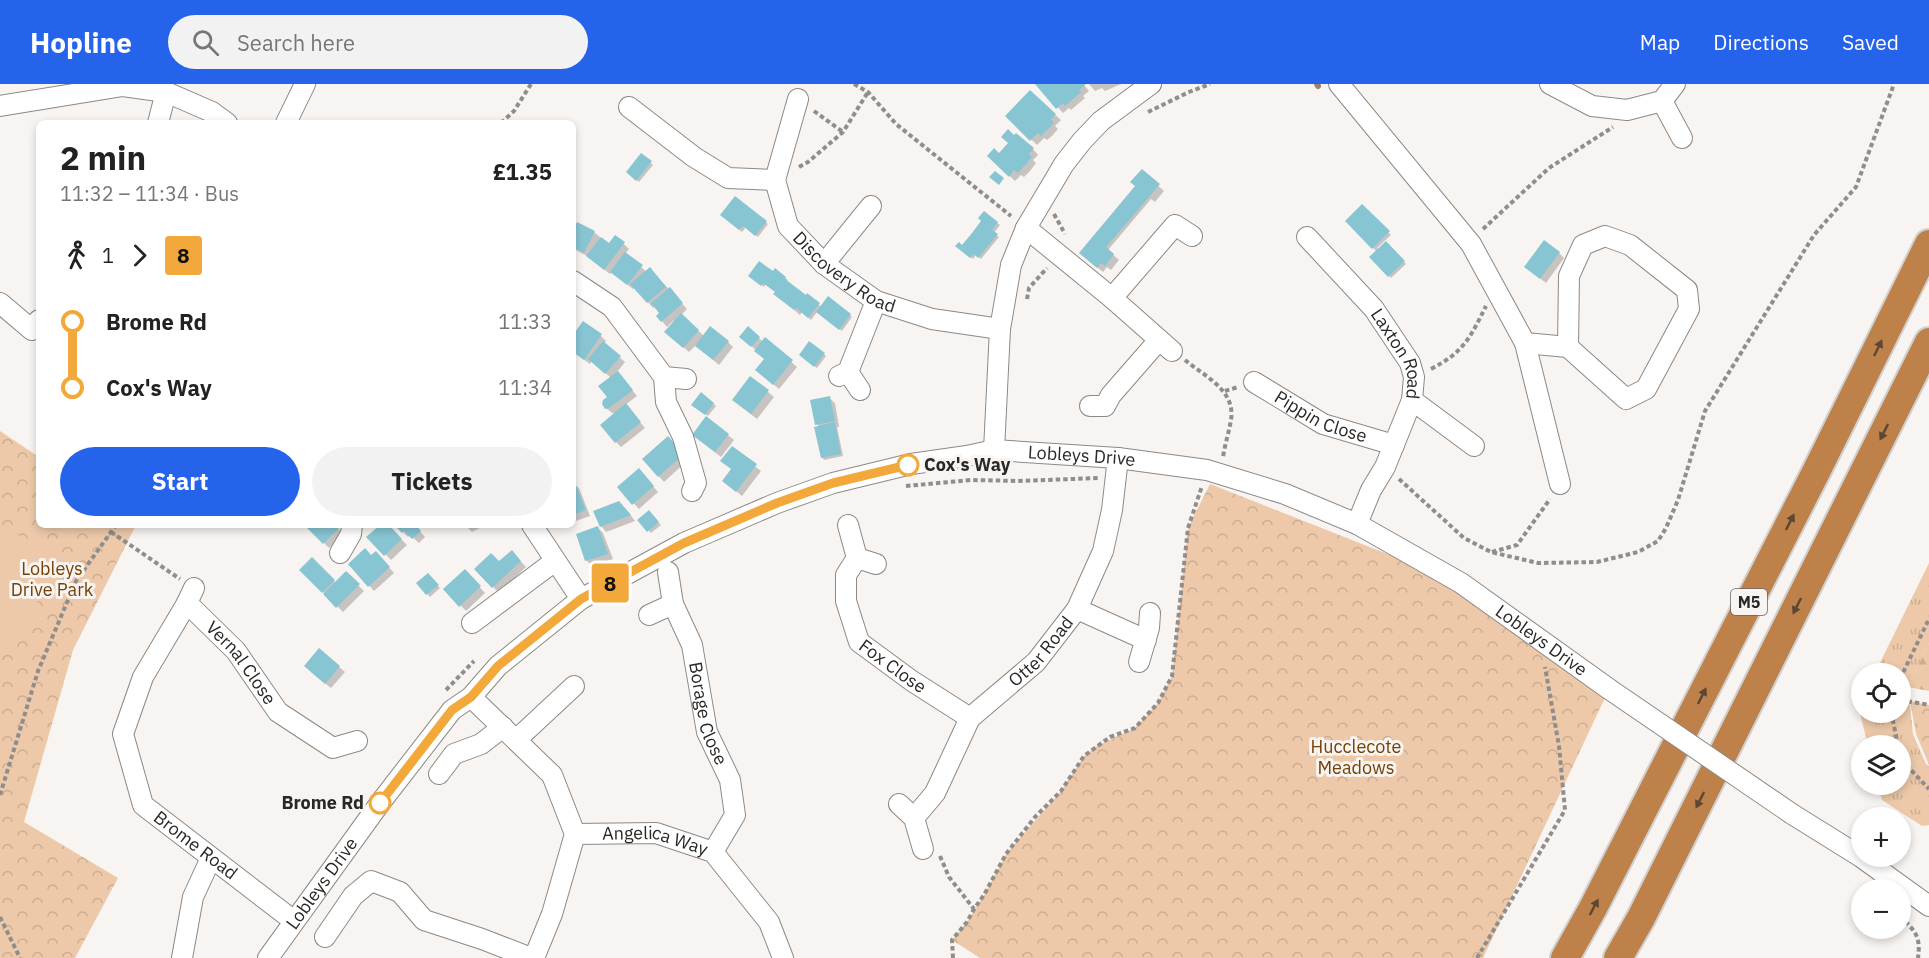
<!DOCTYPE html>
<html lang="en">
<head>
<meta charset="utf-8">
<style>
  :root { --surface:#fff; --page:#f2f2f2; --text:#222; --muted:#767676; --accent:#2563eb }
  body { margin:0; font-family:"IBM Plex Sans",sans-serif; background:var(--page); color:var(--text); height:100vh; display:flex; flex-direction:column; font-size:22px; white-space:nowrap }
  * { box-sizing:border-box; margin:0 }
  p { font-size:20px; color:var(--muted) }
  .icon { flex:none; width:33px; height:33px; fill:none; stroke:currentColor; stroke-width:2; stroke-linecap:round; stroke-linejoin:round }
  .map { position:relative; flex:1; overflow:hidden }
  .drawer { position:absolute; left:36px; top:36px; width:540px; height:408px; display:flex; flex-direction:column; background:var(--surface); border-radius:9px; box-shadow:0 3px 9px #0003 }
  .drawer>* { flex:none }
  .badge { padding:0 12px; border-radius:4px; font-size:21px; line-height:39px }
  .controls { position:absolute; left:1851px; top:579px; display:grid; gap:12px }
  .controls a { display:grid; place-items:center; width:60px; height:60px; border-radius:50%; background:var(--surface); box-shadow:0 3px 9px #0003; font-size:30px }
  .map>.badge { position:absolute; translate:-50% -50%; box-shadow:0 0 0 3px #fff }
  .legs { display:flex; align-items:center; gap:9px; height:66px; padding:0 24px; font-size:20px }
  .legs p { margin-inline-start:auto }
  .summary { display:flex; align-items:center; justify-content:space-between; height:102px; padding:0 24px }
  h1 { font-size:33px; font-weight:800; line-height:45px }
  .button { display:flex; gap:12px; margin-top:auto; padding:12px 24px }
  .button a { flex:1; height:69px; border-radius:36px; background:var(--accent); color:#fff; font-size:24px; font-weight:800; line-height:69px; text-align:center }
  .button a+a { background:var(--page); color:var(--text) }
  ul { padding:0 24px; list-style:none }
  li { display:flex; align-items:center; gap:21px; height:66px; font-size:22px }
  li i { display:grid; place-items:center; width:9px; height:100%; margin:0 8px; background:currentColor }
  li i::after { content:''; width:15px; height:15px; margin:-8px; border:4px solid; border-radius:50%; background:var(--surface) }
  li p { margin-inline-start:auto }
  li:first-child i { background:linear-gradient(#0000 50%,currentColor 0) }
  li:last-child i { background:linear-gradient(currentColor 50%,#0000 0) }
  header { display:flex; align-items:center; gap:36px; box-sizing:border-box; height:84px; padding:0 30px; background:var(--accent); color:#fff }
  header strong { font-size:28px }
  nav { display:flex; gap:33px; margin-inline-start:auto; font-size:21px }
  .search { width:420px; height:54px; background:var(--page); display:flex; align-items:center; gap:15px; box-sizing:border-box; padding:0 21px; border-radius:33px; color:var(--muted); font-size:22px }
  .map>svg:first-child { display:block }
  .grass { fill:url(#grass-tufts) }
  .forest { fill:url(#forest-firs) }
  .park { fill:url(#park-crowns) }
  .pitch { fill:#edc9aa }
  .shadow { fill:#0003 }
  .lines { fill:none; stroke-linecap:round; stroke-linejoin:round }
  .stream { stroke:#9d826a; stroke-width:6 }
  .building { fill:#88c5d3 }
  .minor-casing { stroke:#8c8986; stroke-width:22 }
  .highway-casing { stroke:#d0d0cf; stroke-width:32 }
  .path { stroke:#908d8b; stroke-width:4; stroke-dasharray:4.5 3; stroke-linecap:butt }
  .minor { stroke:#fff; stroke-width:20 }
  .highway { stroke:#bd8149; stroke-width:28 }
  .minor-bridge-casing { stroke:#8c8986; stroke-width:22; stroke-linecap:butt }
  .minor-bridge { stroke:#fff; stroke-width:20 }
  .oneway { fill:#5d4733 }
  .line-1-casing { stroke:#fff; stroke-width:14 }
  .line-1 { stroke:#f2a83b; stroke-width:9 }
  .stop-1-dot { fill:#fff; stroke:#f2a83b; stroke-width:3 }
  .labels { text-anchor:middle; stroke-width:6; stroke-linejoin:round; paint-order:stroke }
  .shield { fill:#f8f4f1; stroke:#676564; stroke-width:1.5 }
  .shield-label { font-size:16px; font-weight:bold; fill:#292827 }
  .street-label { font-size:18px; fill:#292827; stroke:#f8f4f1 }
  .stop-label { font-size:18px; font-weight:bold; fill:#292827; stroke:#f8f4f1; text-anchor:start }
  .park-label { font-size:18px; fill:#744107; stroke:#f8f4f1 }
</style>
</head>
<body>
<header>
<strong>Hopline</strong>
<div class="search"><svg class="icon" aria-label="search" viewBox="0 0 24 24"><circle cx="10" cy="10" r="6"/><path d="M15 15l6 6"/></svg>Search here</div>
<nav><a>Map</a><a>Directions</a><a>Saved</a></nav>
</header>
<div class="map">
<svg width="1929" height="874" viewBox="0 0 1929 874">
  <defs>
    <pattern id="grass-tufts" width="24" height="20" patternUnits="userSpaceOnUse" patternTransform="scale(1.5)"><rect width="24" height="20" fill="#edc9aa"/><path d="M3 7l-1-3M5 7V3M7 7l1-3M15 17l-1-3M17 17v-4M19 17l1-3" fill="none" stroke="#cbad92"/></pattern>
    <pattern id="forest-firs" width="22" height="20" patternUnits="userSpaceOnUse" patternTransform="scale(1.5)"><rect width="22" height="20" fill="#edc9aa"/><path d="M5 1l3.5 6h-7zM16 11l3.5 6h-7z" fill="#cbad92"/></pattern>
    <pattern id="park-crowns" width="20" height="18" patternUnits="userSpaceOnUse" patternTransform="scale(1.5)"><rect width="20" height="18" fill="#edc9aa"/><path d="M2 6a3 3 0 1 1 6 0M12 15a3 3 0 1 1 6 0" fill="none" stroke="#cbad92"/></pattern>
  </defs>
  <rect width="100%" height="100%" fill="#f8f4f1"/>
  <path class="grass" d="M1929,479V559L1908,603L1913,650L1926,680L1929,682V741L1922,742L1882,716L1878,701L1900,700V662L1868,661L1858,622L1861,616L1862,628H1900V590L1875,589Z"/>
  <path class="forest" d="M1929,559V607L1908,603Z"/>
  <g class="park">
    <path d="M0,347L39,373V441H136L73,566L24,738L118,794L75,874H0Z"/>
    <path d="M1210,400L1461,499L1609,605L1483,874H980L952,856L967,838L984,811L1006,770L1061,707L1084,672L1097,662L1135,644L1158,619L1172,592L1188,444Z"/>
    <path d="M1910,617L1929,621V681L1916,650Z"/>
  </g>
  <path class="pitch" d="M0,443L60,471L16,563L0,556Z"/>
  <g class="shadow">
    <path d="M1037,0H1083L1089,7L1083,12L1085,14L1071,26L1069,24L1063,29Z"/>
    <path d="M1089,0H1121L1105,7L1102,4L1095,7Z"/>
    <path d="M1030,8L1061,36L1055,42L1058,45L1052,52L1047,56L1044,54L1037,61L1007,32Z"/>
    <path d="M1009,59L1033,65L1038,71L1033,76L1036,79L1030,87L1024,93L1021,91L1015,97L989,72L999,71Z"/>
    <path d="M641,71L653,81L639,98L628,88Z"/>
    <path d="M1142,87L1164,107L1155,118L1151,115L1108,166L1119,176L1111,186L1107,183L1103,188L1086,174L1137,102Z"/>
    <path d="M735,114L768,140L758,153L746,143L742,148L722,131Z"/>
    <path d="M1362,122L1391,151L1377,164L1379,166L1386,159L1406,180L1391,194L1371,174L1377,168L1347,137Z"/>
    <path d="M984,129L1000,141L994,149L999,153L981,175L976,171L973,175L957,162L962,163L983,137Z"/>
    <path d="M578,140L594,148L609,161L624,160L629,165L625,170L647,188L655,190L687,225L681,231L704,252L728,258L733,263L719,281L696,261L689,268L672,253L674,236L667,243L662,237L661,230L655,222L653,224L635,203L633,205L612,188L610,190L587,172L574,165L573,143L576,144Z"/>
    <path d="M1559,169L1564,174L1546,199L1532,188Z"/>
    <path d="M775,186L788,196L786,198L822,223L850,231L852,233L842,247L817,228L811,236L802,228L800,231L781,215L777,208L766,200L764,203L750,192L773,189Z"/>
    <path d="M583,239L601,252L606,257L604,260L625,278L617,288L637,312L625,321L645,344L621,363L616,358V329H612L606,324L611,294L592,277L590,280L573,268V254Z"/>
    <path d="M741,253L759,254L763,258L765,255L797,283L779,305L762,291L766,275Z"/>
    <path d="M824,270L826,272L817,284L803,273Z"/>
    <path d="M751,294L774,313L757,335L739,321Z"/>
    <path d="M829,314L835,319L839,343H837L843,372L824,376L822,373L820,343L817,340Z"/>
    <path d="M714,320L716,322L708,332L696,323Z"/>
    <path d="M706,334L734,356L721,373L699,356Z"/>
    <path d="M673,360L688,376L664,398L644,375Z"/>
    <path d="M732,364L761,387L742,412L724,397L733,386Z"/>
    <path d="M644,392L658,408L639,425L619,403Z"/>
    <path d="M573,399L579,404L590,432L573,438Z"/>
    <path d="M625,424L635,437L606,448L601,442Z"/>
    <path d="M649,428L661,441L651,449L639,436Z"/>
    <path d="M306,441H335L343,450L329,464Z"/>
    <path d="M382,441H387L407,461L391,476L369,453Z"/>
    <path d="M396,441H421L417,444L425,453L419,459L410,451L408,453Z"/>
    <path d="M465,441H486L472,448Z"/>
    <path d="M598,444L603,449L613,475L592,482L587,477L578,451Z"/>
    <path d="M512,468L526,483L499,509L476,485L499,479Z"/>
    <path d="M376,469L394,489L374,507L350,480L372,473Z"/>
    <path d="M312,475L336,499L346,489L364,507L343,528L301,486Z"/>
    <path d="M465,487L485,509L466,527L445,505Z"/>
    <path d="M428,491L440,504L430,513L418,499Z"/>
    <path d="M339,583L345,588L331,604L311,588Z"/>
  </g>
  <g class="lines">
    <path class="stream" d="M1317,0L1318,2"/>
  </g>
  <g class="building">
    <path d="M1035,0H1086L1079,6L1081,8L1065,22L1063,19L1056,25Z"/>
    <path d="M1030,6L1056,30L1051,35L1054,39L1041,52L1038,49L1030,57L1005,32Z"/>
    <path d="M1008,45L1014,51L1016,49L1034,64L1029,70L1032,73L1018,89L1014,86L1009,93L987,72L994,64L999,69L1008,59L1001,53Z"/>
    <path d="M641,69L652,77L636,97L626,88Z"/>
    <path d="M1142,85L1160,100L1106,163L1114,170L1105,182L1101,179L1097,184L1079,169L1135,102L1130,98Z"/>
    <path d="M995,87L1004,94L999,101L989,93Z"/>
    <path d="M735,112L767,137L755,152L743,142L739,146L720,131Z"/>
    <path d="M1362,120L1390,147L1372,165L1345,137Z"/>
    <path d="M984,127L998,138L992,146L998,150L978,174L974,170L970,174L955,162L959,158L962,161L972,149L981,137L978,134Z"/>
    <path d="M577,138L595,147L584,169L573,163V141L575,142Z"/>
    <path d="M615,151L625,158L604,186L586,172L601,153L609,159Z"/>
    <path d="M1544,156L1560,168L1540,195L1524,183Z"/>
    <path d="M1386,157L1405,177L1388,193L1369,173Z"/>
    <path d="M625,168L643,181L627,201L610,188Z"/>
    <path d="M759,177L773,187L775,184L786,193L785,195L806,211L807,209L820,219L808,234L796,224L794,226L773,210L775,208L763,199L761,202L748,192Z"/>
    <path d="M650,183L666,203L647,219L630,200Z"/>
    <path d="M670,203L683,219L661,238L656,232L659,229L651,219Z"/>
    <path d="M828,212L851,230L839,246L816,228Z"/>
    <path d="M681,229L699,246L683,264L664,248Z"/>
    <path d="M583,237L602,250L584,276L573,268V251Z"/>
    <path d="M710,242L729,257L713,276L695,262Z"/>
    <path d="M748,242L760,253L751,263L739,253Z"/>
    <path d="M765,253L793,276L773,301L755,286L764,275L754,267Z"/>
    <path d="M603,257L621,272L605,290L588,275Z"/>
    <path d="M809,257L825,269L814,283L799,271Z"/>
    <path d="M618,287L633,306L609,324L605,325L602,320L603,316L607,313L598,302Z"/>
    <path d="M750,292L769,306L751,330L732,316Z"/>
    <path d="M701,308L714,319L705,331L691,321Z"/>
    <path d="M830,312L835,337L815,341L810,316Z"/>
    <path d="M626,319L641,338L615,359L600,341Z"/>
    <path d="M706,332L729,350L715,368L692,351Z"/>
    <path d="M835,338L841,370L821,374L814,343Z"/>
    <path d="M668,352L684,370L658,393L642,375Z"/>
    <path d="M732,362L757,380L736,408L722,397L731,385L720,377Z"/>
    <path d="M639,384L654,402L632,421L617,403Z"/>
    <path d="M573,395L586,426L573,431Z"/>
    <path d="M619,417L631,431L600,443L593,427Z"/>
    <path d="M649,426L659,438L647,448L637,436Z"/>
    <path d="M304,441H337L339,444L323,460Z"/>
    <path d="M380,441H389L402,455L384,472L366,453Z"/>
    <path d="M394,441H416L421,447L412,455L404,447L402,449Z"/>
    <path d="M598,442L608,470L585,477L576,450Z"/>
    <path d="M365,464L371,471L376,467L390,483L368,503L348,480Z"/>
    <path d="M512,466L521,477L492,504L474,485L491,469L499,477Z"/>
    <path d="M312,473L335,496L322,509L299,486Z"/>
    <path d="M465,485L481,502L459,523L443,505Z"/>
    <path d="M346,487L360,500L336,524L323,510Z"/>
    <path d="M428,489L439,501L426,511L416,499Z"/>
    <path d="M319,564L340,582L325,600L304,582Z"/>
  </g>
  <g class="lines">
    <g class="minor-casing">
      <g id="minor">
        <path d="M1339,0L1471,160L1525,259L1560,400"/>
        <path d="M1550,0L1592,22L1627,26L1662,17L1675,0"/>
        <path id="s1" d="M798,15L775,96L788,142L824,180L876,217L932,235L1000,245"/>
        <path d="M1662,17L1682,54"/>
        <path d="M0,22L123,2L166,8L212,28L227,39"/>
        <path d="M629,23L694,73L728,94L775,96"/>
        <path d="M158,39L166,8"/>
        <path d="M286,39L305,0"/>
        <path d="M1026,144L1112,214L1175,141L1192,152"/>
        <path d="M1605,152L1630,161L1687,206L1689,225L1646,305L1626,315L1568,263L1569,192L1583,161Z"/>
        <path id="s2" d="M1307,153L1374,225L1410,279L1414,293L1412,316L1385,383L1371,406L1357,440"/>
        <path d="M824,180L871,122"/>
        <path d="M573,197L612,223L664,293L686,295"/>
        <path d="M1112,214L1172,267"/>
        <path d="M0,219L32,246L39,236"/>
        <path d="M1525,259L1568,263"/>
        <path d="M848,288L860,306"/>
        <path d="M839,292L848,288L876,217"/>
        <path d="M664,293L666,318L683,353L696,399L692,407"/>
        <path id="s3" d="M1254,298L1323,340L1394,361"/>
        <path d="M1412,316L1474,362"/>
        <path d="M1090,322H1105L1111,311L1159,256"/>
        <path d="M994,366L1000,245L1011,181L1026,144L1064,80L1082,57L1101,37L1151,0"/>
        <path d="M532,441L581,515"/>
        <path id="s4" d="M848,441L857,474L846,491V517L859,558L912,597L970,634"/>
        <path d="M340,469L351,450L352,441"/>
        <path d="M857,474L876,480"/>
        <path id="s5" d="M668,488L673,520L692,561L707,648L730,696L735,731L713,768"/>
        <path id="s6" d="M194,504L187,519L143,593L123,650L143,721L294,837"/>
        <path id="s7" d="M187,519L236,567L278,628L333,664L357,657"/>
        <path d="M1077,525L1146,556"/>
        <path d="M649,531L673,520"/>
        <path d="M472,539L555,477"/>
        <path d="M1139,578L1149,544L1150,529"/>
        <path d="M471,613L552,691L575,750L552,830L534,874"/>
        <path d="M516,656L574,602"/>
        <path d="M439,690L454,670L481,660L503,643"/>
        <path d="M899,720L914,734L923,765"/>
        <path d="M1792,730L1861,773L1929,822"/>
        <path id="s8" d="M914,734L935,709L970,634L1036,578L1077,525L1103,467L1112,426L1118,374"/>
        <path id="s9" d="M575,750L656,749L713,768L769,838L783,874"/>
        <path d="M325,853L353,812L371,797L400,808L424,836L482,855L531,874"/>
        <path d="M182,874L193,813L211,774"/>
        <path id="s10" d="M268,874L380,719L452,626L471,613L498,582L581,515L684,459L777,419L833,399L911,380L967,372L994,366L1118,374L1207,386L1285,410L1357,440L1461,499L1609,605"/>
      </g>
    </g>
    <g class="highway-casing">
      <g id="highway">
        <path d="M1565,874L1593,824L1818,384L1929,160"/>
        <path d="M1618,874L1641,834L1929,258"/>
      </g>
    </g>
    <g class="path">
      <path d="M854,0L868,8L896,40L1011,132"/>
      <path d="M814,27L843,48"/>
      <path d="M1148,28L1189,8L1210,0"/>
      <path d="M501,39L514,27L531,0"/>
      <path d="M799,83L808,78L843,48L868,8"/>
      <path d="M1054,130L1065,150"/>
      <path d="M1483,145L1549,84L1613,43"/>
      <path d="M1027,215L1029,204L1047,184"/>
      <path d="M1185,276C1204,292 1236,306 1231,336C1229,348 1225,360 1223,373"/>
      <path d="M1431,285C1464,268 1470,254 1486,222"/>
      <path d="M1225,307L1238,303"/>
      <path d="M1399,395L1464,454L1491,468L1538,479L1597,478L1638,468L1658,457L1666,444L1678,416L1705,327L1814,151L1856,103L1894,0"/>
      <path d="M906,402L971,396L1018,397L1099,394"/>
      <path d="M111,448L180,495"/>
      <path d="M1492,468L1517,461L1550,415"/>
      <path d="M1900,595L1929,535"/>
      <path d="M446,606L474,577"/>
      <path d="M1900,616L1929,621"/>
      <path d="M1893,628V637L1898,662"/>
      <path d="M1900,667L1911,686L1929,705"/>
      <path d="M0,711L38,587L76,497L116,441"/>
      <path d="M940,772L949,793L974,825L984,811L1006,770L1035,733L1061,707L1084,672L1110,653L1135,644L1158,619L1172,592L1188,444L1202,402"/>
      <path d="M1900,832C1915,847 1921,852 1918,874"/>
      <path d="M0,833L20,874"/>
      <path d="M953,874L952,856L967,838L974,825"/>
      <path d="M1477,874L1565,726L1559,662L1545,583"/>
    </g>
    <use href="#minor" class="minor"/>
    <use href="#highway" class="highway"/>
    <g class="minor-bridge-casing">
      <path id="minor-bridge" d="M1609,605L1792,730"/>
    </g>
    <use href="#minor-bridge" class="minor-bridge"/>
  </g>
  <defs><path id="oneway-solid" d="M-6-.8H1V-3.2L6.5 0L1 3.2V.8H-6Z" transform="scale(1.5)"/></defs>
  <g class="oneway">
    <use href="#oneway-solid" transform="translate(1878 264) rotate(-64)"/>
    <use href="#oneway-solid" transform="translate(1884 348) rotate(117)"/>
    <use href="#oneway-solid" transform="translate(1790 438) rotate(-63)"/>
    <use href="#oneway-solid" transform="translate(1797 522) rotate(117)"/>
    <use href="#oneway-solid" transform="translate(1702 612) rotate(-63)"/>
    <use href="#oneway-solid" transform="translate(1700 716) rotate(117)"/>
    <use href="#oneway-solid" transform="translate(1594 823) rotate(-62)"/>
  </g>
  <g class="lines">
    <g class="line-1-casing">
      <path id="line-1" d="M380,719L452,626L471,613L498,582L581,515L684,459L777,419L833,399L908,381"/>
    </g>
    <use href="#line-1" class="line-1"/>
  </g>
  <g class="stop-1-dot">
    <circle cx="908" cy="381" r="10"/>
    <circle cx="380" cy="719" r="10"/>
  </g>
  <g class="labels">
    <rect class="shield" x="1731" y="505" width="36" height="26" rx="4.5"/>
    <g class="shield-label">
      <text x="1749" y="524">M5</text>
    </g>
    <g class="street-label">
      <text dy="6" stroke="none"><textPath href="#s1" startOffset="206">Discovery Road</textPath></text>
      <text dy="6" stroke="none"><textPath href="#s2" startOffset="150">Laxton Road</textPath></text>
      <text dy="6" stroke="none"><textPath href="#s3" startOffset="76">Pippin Close</textPath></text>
      <text dy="6" stroke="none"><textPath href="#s10" startOffset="1010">Lobleys Drive</textPath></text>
      <text dy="6" stroke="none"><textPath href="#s10" startOffset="1514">Lobleys Drive</textPath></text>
      <text dy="6" stroke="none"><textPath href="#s8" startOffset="213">Otter Road</textPath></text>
      <text dy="6" stroke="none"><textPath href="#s7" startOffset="81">Vernal Close</textPath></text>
      <text dy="6" stroke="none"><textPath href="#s4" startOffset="165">Fox Close</textPath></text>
      <text dy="6" stroke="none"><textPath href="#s5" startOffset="148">Borage Close</textPath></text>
      <text dy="6" stroke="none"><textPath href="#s9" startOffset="81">Angelica Way</textPath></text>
      <text dy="6" stroke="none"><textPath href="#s6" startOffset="303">Brome Road</textPath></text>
      <text dy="6" stroke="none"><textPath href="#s10" startOffset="92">Lobleys Drive</textPath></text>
    </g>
    <g class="stop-label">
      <text x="924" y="387">Cox's Way</text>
      <text x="364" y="725" text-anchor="end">Brome Rd</text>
    </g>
    <g class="park-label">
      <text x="52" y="491">Lobleys<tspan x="52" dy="21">Drive Park</tspan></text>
      <text x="1356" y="669">Hucclecote<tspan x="1356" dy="21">Meadows</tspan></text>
    </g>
  </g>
</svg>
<div class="controls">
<a><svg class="icon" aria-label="locate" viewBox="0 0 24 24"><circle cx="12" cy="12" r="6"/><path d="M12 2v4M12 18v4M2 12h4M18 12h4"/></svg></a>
<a><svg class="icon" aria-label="layers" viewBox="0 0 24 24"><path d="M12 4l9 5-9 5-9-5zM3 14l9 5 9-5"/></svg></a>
<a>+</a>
<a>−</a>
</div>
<b class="badge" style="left:610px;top:499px;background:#f2a83b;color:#111">8</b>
<section class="drawer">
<div class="summary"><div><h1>2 min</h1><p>11:32 – 11:34 · Bus</p></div><b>£1.35</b></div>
<div class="legs"><svg class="icon" aria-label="walk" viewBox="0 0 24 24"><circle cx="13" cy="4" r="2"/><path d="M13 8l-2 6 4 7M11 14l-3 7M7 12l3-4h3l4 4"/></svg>1<svg class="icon" aria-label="forward" viewBox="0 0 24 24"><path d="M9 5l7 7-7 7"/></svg><b class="badge" style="background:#f2a83b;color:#111">8</b></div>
<ul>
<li><i style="color:#f2a83b"></i><b>Brome Rd</b><p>11:33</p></li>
<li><i style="color:#f2a83b"></i><b>Cox's Way</b><p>11:34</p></li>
</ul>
<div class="button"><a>Start</a><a>Tickets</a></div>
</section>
</div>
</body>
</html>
